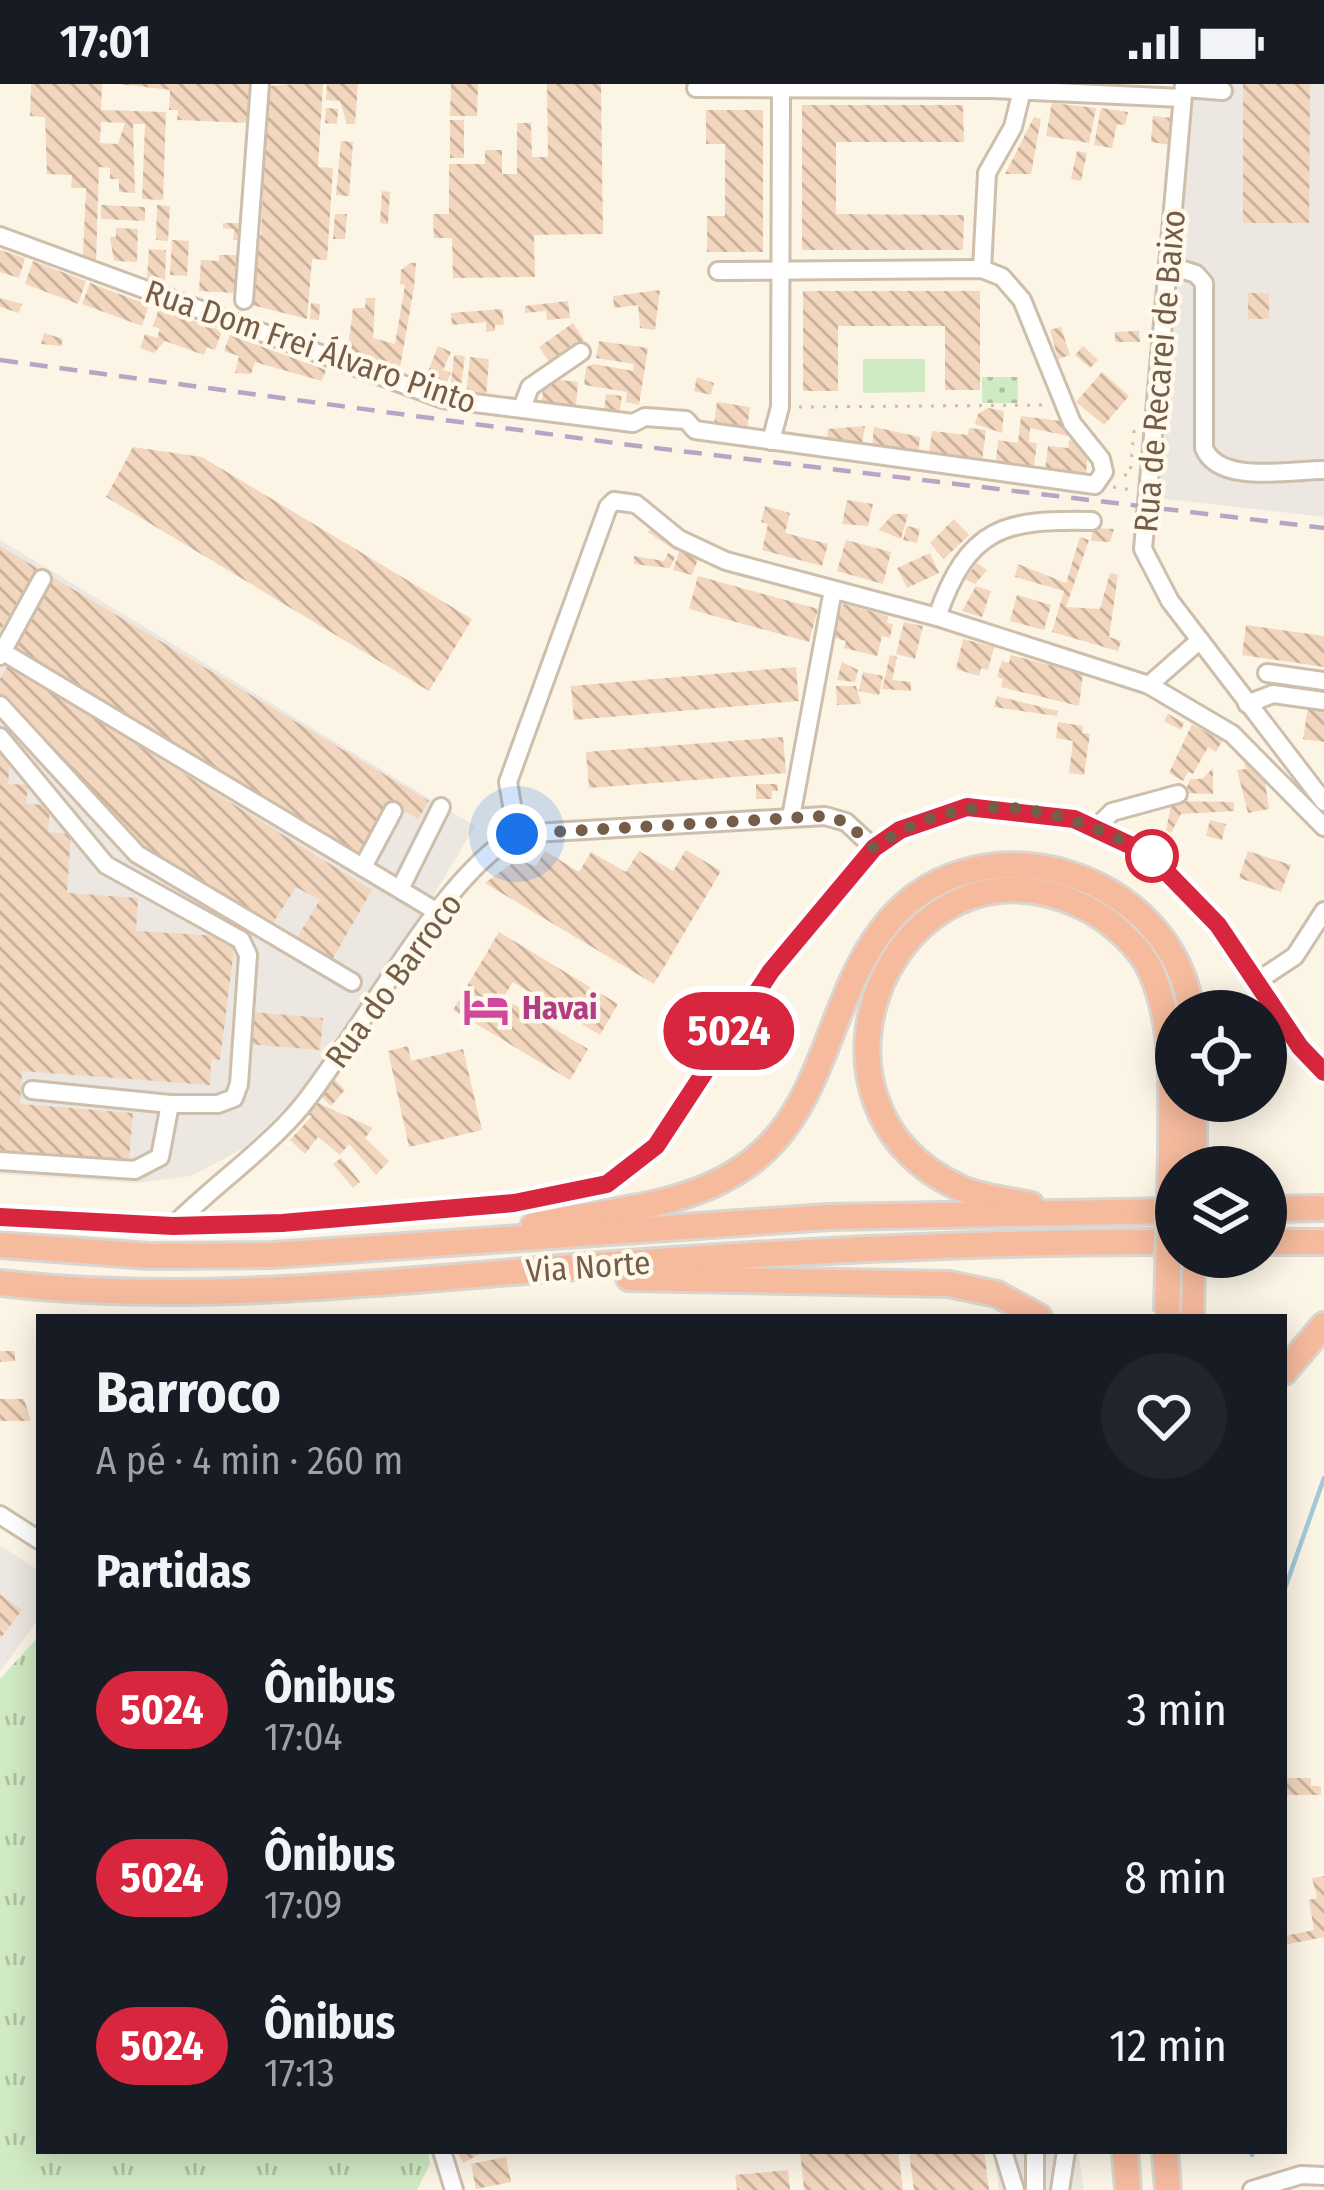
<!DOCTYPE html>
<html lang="pt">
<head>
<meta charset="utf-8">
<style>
  :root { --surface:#171b24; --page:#20242c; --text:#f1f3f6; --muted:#9ea1a6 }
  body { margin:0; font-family:"Fira Sans Condensed",sans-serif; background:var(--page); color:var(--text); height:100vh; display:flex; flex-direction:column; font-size:45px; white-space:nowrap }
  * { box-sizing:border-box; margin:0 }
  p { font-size:39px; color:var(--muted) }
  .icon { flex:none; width:66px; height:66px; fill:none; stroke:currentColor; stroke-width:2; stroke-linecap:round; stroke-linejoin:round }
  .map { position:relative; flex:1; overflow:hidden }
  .panel { position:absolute; left:36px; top:1230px; width:1251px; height:840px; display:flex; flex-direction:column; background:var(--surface); border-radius:0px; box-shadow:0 6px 30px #0003 }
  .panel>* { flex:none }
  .badge { padding:0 24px; border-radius:39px; font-size:42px; line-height:78px }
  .buttons { position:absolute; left:1155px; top:906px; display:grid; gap:24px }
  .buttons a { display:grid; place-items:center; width:132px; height:132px; border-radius:50%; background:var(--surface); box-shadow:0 6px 30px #0003; font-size:60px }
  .you { position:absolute; width:60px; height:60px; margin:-30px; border:9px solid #fff; border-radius:50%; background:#1a73e8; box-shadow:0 0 0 18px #1a73e833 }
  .map>.badge { position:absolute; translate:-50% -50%; box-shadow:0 0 0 6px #fff }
  h2 { padding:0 60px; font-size:45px; line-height:108px }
  .round { display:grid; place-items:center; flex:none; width:126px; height:126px; border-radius:63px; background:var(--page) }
  .overview { display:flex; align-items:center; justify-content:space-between; height:204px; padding:0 60px }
  h1 { font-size:57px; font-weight:700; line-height:90px }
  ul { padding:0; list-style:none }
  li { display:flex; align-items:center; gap:36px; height:168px; padding:0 60px }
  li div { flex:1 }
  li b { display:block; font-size:45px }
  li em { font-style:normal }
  li .badge { min-width:132px; font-weight:700; text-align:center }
  .status { display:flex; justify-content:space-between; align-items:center; height:84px; padding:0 60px; background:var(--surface); direction:ltr }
  .status svg { height:33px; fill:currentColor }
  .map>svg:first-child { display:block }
  .industrial { fill:#ece7e0 }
  .grass { fill:url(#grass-tufts) }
  .park { fill:url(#park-dots) }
  .pitch { fill:#d0eac4 }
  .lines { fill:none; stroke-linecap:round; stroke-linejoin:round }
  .stream { stroke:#a0cbd8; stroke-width:4.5 }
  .building { fill:url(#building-back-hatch); fill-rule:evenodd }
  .minor-casing { stroke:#cebeac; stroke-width:22 }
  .highway-casing { stroke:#dbd5d0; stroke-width:30 }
  .path { stroke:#d7baa0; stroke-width:3; stroke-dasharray:3 9; stroke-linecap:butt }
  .minor { stroke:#fff; stroke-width:16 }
  .highway { stroke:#f6bb9d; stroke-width:24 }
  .rail { stroke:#b9a4c6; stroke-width:4.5; stroke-dasharray:18 12; stroke-linecap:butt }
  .highway-bridge-casing { stroke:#dbd5d0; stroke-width:30; stroke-linecap:butt }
  .highway-bridge { stroke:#f6bb9d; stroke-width:24 }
  .line-casing { stroke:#fff; stroke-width:27 }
  .line { stroke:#d7263d; stroke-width:18 }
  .walk { stroke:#765d4a; stroke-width:12; stroke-dasharray:0 21.6 }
  .stop-dot { fill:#fff; stroke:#d7263d; stroke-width:6 }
  .labels { text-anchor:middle; stroke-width:9; stroke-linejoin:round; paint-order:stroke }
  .street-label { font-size:33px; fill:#765d4a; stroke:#fff9ec }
  .hotel-label { font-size:33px; font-weight:bold; fill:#b23c85; stroke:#fff9ec; text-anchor:start }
</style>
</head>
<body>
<div class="status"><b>17:01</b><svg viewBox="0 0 49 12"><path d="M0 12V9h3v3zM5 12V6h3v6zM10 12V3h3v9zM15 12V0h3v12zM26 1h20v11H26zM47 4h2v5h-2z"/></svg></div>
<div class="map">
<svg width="1324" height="2106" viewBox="0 0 1324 2106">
  <defs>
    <pattern id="grass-tufts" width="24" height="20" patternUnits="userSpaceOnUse" patternTransform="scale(3)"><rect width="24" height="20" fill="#d0eac4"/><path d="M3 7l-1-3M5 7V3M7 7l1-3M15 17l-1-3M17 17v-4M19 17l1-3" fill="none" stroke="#adc1a1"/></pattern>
    <pattern id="park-dots" width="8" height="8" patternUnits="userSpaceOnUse" patternTransform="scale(3)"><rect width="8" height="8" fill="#d0eac4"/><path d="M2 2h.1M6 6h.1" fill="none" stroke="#adc1a1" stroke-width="1.8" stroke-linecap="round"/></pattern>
    <pattern id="building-back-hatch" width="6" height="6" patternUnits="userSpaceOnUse" patternTransform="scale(3)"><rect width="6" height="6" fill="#f2d6bd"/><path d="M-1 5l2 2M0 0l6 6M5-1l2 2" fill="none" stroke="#c9b19c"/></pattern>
  </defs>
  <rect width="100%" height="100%" fill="#fcf5e6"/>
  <g class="industrial">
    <path d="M1195,0H1324V433L1157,414Z"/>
    <path d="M0,456L475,742L336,974L244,1064L191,1092L138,1099L0,1090Z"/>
    <path d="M0,1461L39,1487V1534L0,1588Z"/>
    <path d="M993,2067H1078L1084,2106H999Z"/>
  </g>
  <path class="grass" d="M39,1552V2067H428L430,2080L417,2106H0V1595Z"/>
  <rect class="park" x="982" y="293" width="36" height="26"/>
  <path class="pitch" d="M863,275H925V308L863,309Z"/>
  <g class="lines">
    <g class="stream">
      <path d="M1284,1507L1324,1394"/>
      <path d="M1252,2071V2067"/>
    </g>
  </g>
  <g class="building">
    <path d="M31,0H102L101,26L166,28L163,116L142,115L145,40H133L135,109L119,108V95H110V84L99,83L96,177L83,172L86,104H71L72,91L47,90L45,33L30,32ZM101,38L125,39L118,60L100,59Z"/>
    <path d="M119,0H253L251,39L177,36L178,26H169L170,6Z"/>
    <path d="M295,0H323L318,83L333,84L327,176L312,175L307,235L248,220L252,151H261L267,2Z"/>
    <path d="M327,0H358L355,40H347L340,17L326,16Z"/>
    <path d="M451,0H478L477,32H450Z"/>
    <path d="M547,0H601L603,150L534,151L535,193L453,194L452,154H434L433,130H449V80H485V66H502V90H517V39H531L532,73H548Z"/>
    <path d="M1243,0H1310L1309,139H1243Z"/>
    <path d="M1052,19L1096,24L1089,59L1046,52Z"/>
    <path d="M802,21H963L964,58H836V130L964,131L963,166H802Z"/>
    <path d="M326,24L338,25L337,40L325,39Z"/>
    <path d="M1101,24L1128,28L1125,41L1117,40L1112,64L1094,61Z"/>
    <path d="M706,26H763V168H707V132H725V60H706Z"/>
    <path d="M1153,32L1173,34L1170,61L1151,58Z"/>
    <path d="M1034,33L1041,35L1031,90H1005Z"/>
    <rect x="450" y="36" width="14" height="38"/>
    <path d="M341,57L353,58L349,112L336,111Z"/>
    <path d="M1077,67L1087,69L1081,97L1071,95Z"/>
    <path d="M382,107L390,108L388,140L380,139Z"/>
    <path d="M101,121L145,123V137L101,135Z"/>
    <path d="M157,121L170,122L168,157L156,156Z"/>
    <path d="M335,130H347L345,155H333Z"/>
    <path d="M223,139H243V156H233L234,145L223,144Z"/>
    <path d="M116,144L138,145L137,178L114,177L110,153H116Z"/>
    <path d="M172,156L189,157L187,192L170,191Z"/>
    <path d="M149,165L166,166L165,200L147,194Z"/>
    <path d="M0,166L25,174L19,194L0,188Z"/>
    <path d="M219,171H236L235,209L199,207L201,176L219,177Z"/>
    <path d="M33,177L86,197L78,220L25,200Z"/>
    <path d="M410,179H416L414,204L399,289L347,271L353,224H365L366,214H375L373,254L395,260L405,201L400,200L401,186Z"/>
    <path d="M90,199L149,221L142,242L82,220Z"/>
    <path d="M660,206L655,246L640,244L638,221L614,224L613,212Z"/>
    <path d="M803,207H980V306H945V242H838V307H803Z"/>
    <rect x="1248" y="209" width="21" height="26"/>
    <path d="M0,214L22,220L19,229L0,223Z"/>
    <path d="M568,217L570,234L547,236L546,227L525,229V222Z"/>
    <path d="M311,219L320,220L319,236L310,235Z"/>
    <path d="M159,224L222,247L215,266L207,263L204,271L165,257L154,269L140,264L145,250L157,254L160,245L153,242Z"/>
    <path d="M502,225L504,241H495V247L486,248V238L452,241L451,229Z"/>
    <path d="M573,239L584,256L551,280L539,263Z"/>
    <path d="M1061,243L1070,271L1058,275L1050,246Z"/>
    <path d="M1139,247L1140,258H1115V248Z"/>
    <path d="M44,249L63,255L61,262L41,260Z"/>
    <path d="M230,251L326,286L322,297L255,278L251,290L235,289L239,272L224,267Z"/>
    <path d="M599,257L648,264L639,321L626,318L627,308L584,301L586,283L594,280L633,287L634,280L596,274Z"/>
    <path d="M438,262L451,268L443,286L451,289L447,298L427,290Z"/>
    <path d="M1083,262L1098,276L1090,284L1075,271Z"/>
    <path d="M454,271L465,272L460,310L450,308Z"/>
    <path d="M470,273L489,275L486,315L466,314Z"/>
    <path d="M1102,288L1129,312L1104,341L1076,318Z"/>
    <path d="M697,293L714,299L711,311L694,307Z"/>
    <path d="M551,295L578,298L576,323L542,319L543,301L551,302Z"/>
    <path d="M606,310L622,312L619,330L604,328Z"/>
    <path d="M717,318L750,323L747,345L714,341Z"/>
    <path d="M988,324L1004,327L1002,349L975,340L978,330Z"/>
    <path d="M1021,332L1069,338L1068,352L1030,344L1029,358L1037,359L1034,382L996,377L998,356L1018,359Z"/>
    <path d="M865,342L862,361L827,355L828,345Z"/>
    <path d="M874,343L920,353L918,370L872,364Z"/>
    <path d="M969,344L986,346L982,377L929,370L932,347L968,351Z"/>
    <path d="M1069,356L1084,358L1083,366H1088L1086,390L1045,386L1048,362L1068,364Z"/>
    <path d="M133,363L202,373L472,535L429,607L106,413Z"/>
    <path d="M847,416L873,420L868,442L842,440Z"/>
    <path d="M765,422L790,429L785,449L828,460L822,482L762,466L768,440L761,438Z"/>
    <path d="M893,430H908L901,455L879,446Z"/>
    <path d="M954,435L969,451L944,475L930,459Z"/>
    <path d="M653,442L680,460L676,467L648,448Z"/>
    <path d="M907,442L920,445L917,459L903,456Z"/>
    <path d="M1093,444L1114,445L1110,458L1091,457Z"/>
    <path d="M1080,453L1089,456L1066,523L1100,525L1110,489L1118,491L1109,553L1121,557L1118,567L1052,548L1064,507L1015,493L1018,480L1066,499Z"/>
    <path d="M846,456L891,468L883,500L837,487Z"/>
    <path d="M0,462L37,484L0,547Z"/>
    <path d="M681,462L700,470L692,491L673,486Z"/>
    <path d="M668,469L675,473L670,484L634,480V472L664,477Z"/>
    <path d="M930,469L939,489L907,504L897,484Z"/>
    <path d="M977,479L987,486L975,500L965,495Z"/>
    <path d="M698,492L818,525L809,558L689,525Z"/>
    <path d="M54,494L429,717L418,735L390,718L357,774L11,567Z"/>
    <path d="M976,502L991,507L982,533L962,527Z"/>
    <path d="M1017,511L1051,521L1044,546L1010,537Z"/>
    <path d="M843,520L888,532L887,539L893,540L890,554L882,552L877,572L844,564L846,557L831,553Z"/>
    <path d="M904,538L923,542L915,575L896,570Z"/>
    <path d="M1246,541L1324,552V583L1242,571Z"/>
    <path d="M963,555L994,563L988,586L981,584L979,592L956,585Z"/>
    <path d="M890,571L897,573L892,596L911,598V607L882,605Z"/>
    <path d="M1011,571L1083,590L1079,622L1001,603L1003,595L997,593L1002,577L1009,579Z"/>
    <path d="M842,578L858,586L855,598L837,596Z"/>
    <path d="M8,581L372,806L333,874L296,855L320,816L296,803L273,839L139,765L0,613V595Z"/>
    <path d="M796,583L799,617L574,636L571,602Z"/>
    <path d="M863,588L883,592L879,611L859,607Z"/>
    <path d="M836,602H856L861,620L837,621Z"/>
    <path d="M997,612L1058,627L1057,632L994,623Z"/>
    <path d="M1308,623L1324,625V658L1303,655Z"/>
    <path d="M1168,630L1184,639L1181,646L1164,637Z"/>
    <path d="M1058,638L1083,642L1082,649L1090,650L1084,691L1069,689L1073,657L1056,654Z"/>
    <path d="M1192,640L1222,657L1216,668L1208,663L1193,690L1188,688L1183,697L1169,689Z"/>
    <path d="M783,653L786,689L589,704L586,668Z"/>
    <path d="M0,661H11L8,700L28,701L26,720L50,721L48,748L71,750L67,809L138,814L136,847L219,852L234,865L220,976L211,975L210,1001L22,987L20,1020L133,1029L129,1076L0,1066Z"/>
    <path d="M1248,671L1263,683L1269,725L1248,729L1237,686L1246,685L1243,674Z"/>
    <path d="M1213,684V710L1185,709L1190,695H1202Z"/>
    <path d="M756,700H777L778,707H772V715H756Z"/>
    <path d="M1172,717L1234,718V727L1181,730L1171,749L1166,746Z"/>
    <path d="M1210,736L1226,740L1222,756L1206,752Z"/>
    <path d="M686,766L721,787L654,900L485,799L517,776L536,782L545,767L579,788L591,768L626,788L639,767L673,787Z"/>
    <path d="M1248,767L1291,781L1281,808L1239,794Z"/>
    <path d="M499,848L618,920L600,951L513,898L503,914L588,965L570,996L453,926Z"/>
    <path d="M252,928L323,934L320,966L249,960Z"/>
    <path d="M408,962L411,977L463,965L482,1046L409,1063L388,967Z"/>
    <path d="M334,995L345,1006L331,1022L320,1011Z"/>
    <path d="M314,1017L373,1044L365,1054L389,1077L376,1091L349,1060L340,1071L318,1053L305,1070L290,1056L312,1032L302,1029Z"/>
    <path d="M341,1074L360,1098L353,1104L333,1080Z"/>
    <path d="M0,1267H15V1277L0,1278Z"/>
    <path d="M0,1315H24L31,1337H0Z"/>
    <path d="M0,1510L22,1526L0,1555Z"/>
    <path d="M1284,1694H1311V1702H1321V1711H1284Z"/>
    <path d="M1324,1792V1853L1284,1861V1852L1314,1846L1309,1816L1317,1814L1312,1794Z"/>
    <path d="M457,2067H485L463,2079Z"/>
    <path d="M800,2067H898L903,2106H804Z"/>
    <path d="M909,2067H984L989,2106H914Z"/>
    <path d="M506,2073L511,2098L476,2105L471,2080Z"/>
    <path d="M788,2086L790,2106H737L735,2091Z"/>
  </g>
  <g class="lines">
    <g class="minor-casing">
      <g id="minor">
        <path d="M1184,0L1143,465L1170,517L1324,718"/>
        <path d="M696,4L992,5L1182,14"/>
        <path d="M1184,4L1223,7"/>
        <path d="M0,152L443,315L633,339L645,333L686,336L695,346L1095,401L1104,388L1101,375L1072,339L1022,216L1002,193L982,185L718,187"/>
        <path d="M1168,181L1196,190L1204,199V364C1219,401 1290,386 1324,386"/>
        <path d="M982,185L987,89L1013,43L1022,6"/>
        <path d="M244,216L260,0"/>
        <path d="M522,324L530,303L581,268"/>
        <path d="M771,357L780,323L781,5"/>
        <path d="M937,533C968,443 1004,435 1092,437"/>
        <path d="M0,566L439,829"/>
        <path d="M0,572L42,495"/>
        <path d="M1267,589L1324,597"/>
        <path d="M1149,601L1200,556"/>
        <path d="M1247,620L1273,610L1324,617"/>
        <path d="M0,621L137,770L352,898"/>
        <path d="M0,653L106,781L241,856L248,871L239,1000L234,1014L218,1020H170"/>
        <path d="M791,733L833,506"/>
        <path d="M1096,744L1112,728L1178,710"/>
        <path d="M517,750L508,698L608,423L614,417L636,420L679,455L726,477L937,533L1149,601L1232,650L1324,743"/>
        <path d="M363,783L393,727"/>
        <path d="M400,805L441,723"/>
        <path d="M1256,898L1295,872L1324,827"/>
        <path d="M0,1077L135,1086L160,1073L170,1020L32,1006"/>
        <path d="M0,1133L173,1142L282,1139L514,1119L607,1100L656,1062L771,887L874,764L900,746L967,723L1074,735L1149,770L1218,841L1300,963L1324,988"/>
        <path d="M173,1142C211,1104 268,1063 301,1023C361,950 440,792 517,750L825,732L846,738L874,764"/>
        <path d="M0,1431L39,1456"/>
        <path d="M442,2067L454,2106"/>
        <path d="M1003,2067L1015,2106"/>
        <path d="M1035,2067V2106"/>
        <path d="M1060,2106L1066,2067"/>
        <path d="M1252,2106L1301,2091L1324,2092"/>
      </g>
    </g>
    <g class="highway-casing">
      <g id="highway">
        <path d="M1194,1083V1017"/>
        <path d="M1031,1121C1009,1116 981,1114 960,1104C774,1019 896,737 1080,821C1107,833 1140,861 1152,889C1176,946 1171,1009 1171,1070"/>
        <path d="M1266,1125L1324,1124"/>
        <path d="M534,1141C606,1126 689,1125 751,1078C829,1019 828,907 890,836C983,729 1173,790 1191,927"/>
        <path d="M1266,1158H1324"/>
        <path d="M0,1161L149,1172L273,1171L828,1133L1176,1127"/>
        <path d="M629,1194L949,1200L997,1210L1039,1233"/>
        <path d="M0,1199C191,1221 383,1198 574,1183C774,1168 975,1157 1176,1158"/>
        <path d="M1191,1233L1192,1173"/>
        <path d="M1284,1288L1324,1241"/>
        <path d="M1125,2067L1128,2106"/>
        <path d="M1165,2067L1168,2106"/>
      </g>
    </g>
    <g class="path">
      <path d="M799,323L1048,321"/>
      <path d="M1124,391H1130L1134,346L1138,347"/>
      <path d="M1113,403L1133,406"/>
    </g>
    <use href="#minor" class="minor"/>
    <use href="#highway" class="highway"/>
    <path class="rail" d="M0,276L630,361L1324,444"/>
    <g class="highway-bridge-casing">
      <path id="highway-bridge" d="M1167,1228L1171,1070"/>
    </g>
    <use href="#highway-bridge" class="highway-bridge"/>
  </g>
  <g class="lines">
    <g class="line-casing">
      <path id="line" d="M0,1133L173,1142L282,1139L514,1119L607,1100L656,1062L771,887L874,764L900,746L967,723L1074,735L1149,770L1218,841L1300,963L1324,988"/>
    </g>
    <use href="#line" class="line"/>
    <path class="walk" d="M517,750L825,732L846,738L874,764C966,699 1059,720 1152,772"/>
  </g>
  <defs>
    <g id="hotel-bare" transform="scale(3.6)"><path d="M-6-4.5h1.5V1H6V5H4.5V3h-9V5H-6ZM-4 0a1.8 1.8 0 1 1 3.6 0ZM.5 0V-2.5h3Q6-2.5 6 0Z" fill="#d1479c" stroke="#fff9ec" stroke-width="2.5" paint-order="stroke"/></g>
  </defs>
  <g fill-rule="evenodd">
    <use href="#hotel-bare" x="486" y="923"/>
  </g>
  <circle class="stop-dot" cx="1152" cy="772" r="24"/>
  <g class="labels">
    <g class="street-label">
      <text transform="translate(311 262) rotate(19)" y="12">Rua Dom Frei Álvaro Pinto</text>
      <text transform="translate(1159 287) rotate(-85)" y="12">Rua de Recarei de Baixo</text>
      <text transform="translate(393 896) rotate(-54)" y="12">Rua do Barroco</text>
      <text transform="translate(588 1182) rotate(-4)" y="12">Via Norte</text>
    </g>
    <g class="hotel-label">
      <text x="522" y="935">Havai</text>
    </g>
  </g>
</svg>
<div class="buttons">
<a><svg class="icon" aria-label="locate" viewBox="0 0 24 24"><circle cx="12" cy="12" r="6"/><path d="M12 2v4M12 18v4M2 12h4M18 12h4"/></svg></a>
<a><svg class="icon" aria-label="layers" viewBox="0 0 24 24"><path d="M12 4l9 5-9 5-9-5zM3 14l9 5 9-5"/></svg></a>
</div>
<div class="you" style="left:517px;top:750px"></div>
<b class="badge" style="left:729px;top:947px;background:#d7263d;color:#fff">5024</b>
<section class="panel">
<div class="overview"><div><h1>Barroco</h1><p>A pé · 4 min · 260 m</p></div><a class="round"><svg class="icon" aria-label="heart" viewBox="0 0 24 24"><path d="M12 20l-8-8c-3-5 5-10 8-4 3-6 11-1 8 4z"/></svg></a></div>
<h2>Partidas</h2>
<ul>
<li><span class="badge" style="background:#d7263d;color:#fff">5024</span><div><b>Ônibus</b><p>17:04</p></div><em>3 min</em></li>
<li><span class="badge" style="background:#d7263d;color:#fff">5024</span><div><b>Ônibus</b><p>17:09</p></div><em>8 min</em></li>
<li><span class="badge" style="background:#d7263d;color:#fff">5024</span><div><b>Ônibus</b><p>17:13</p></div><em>12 min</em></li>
</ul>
</section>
</div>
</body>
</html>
